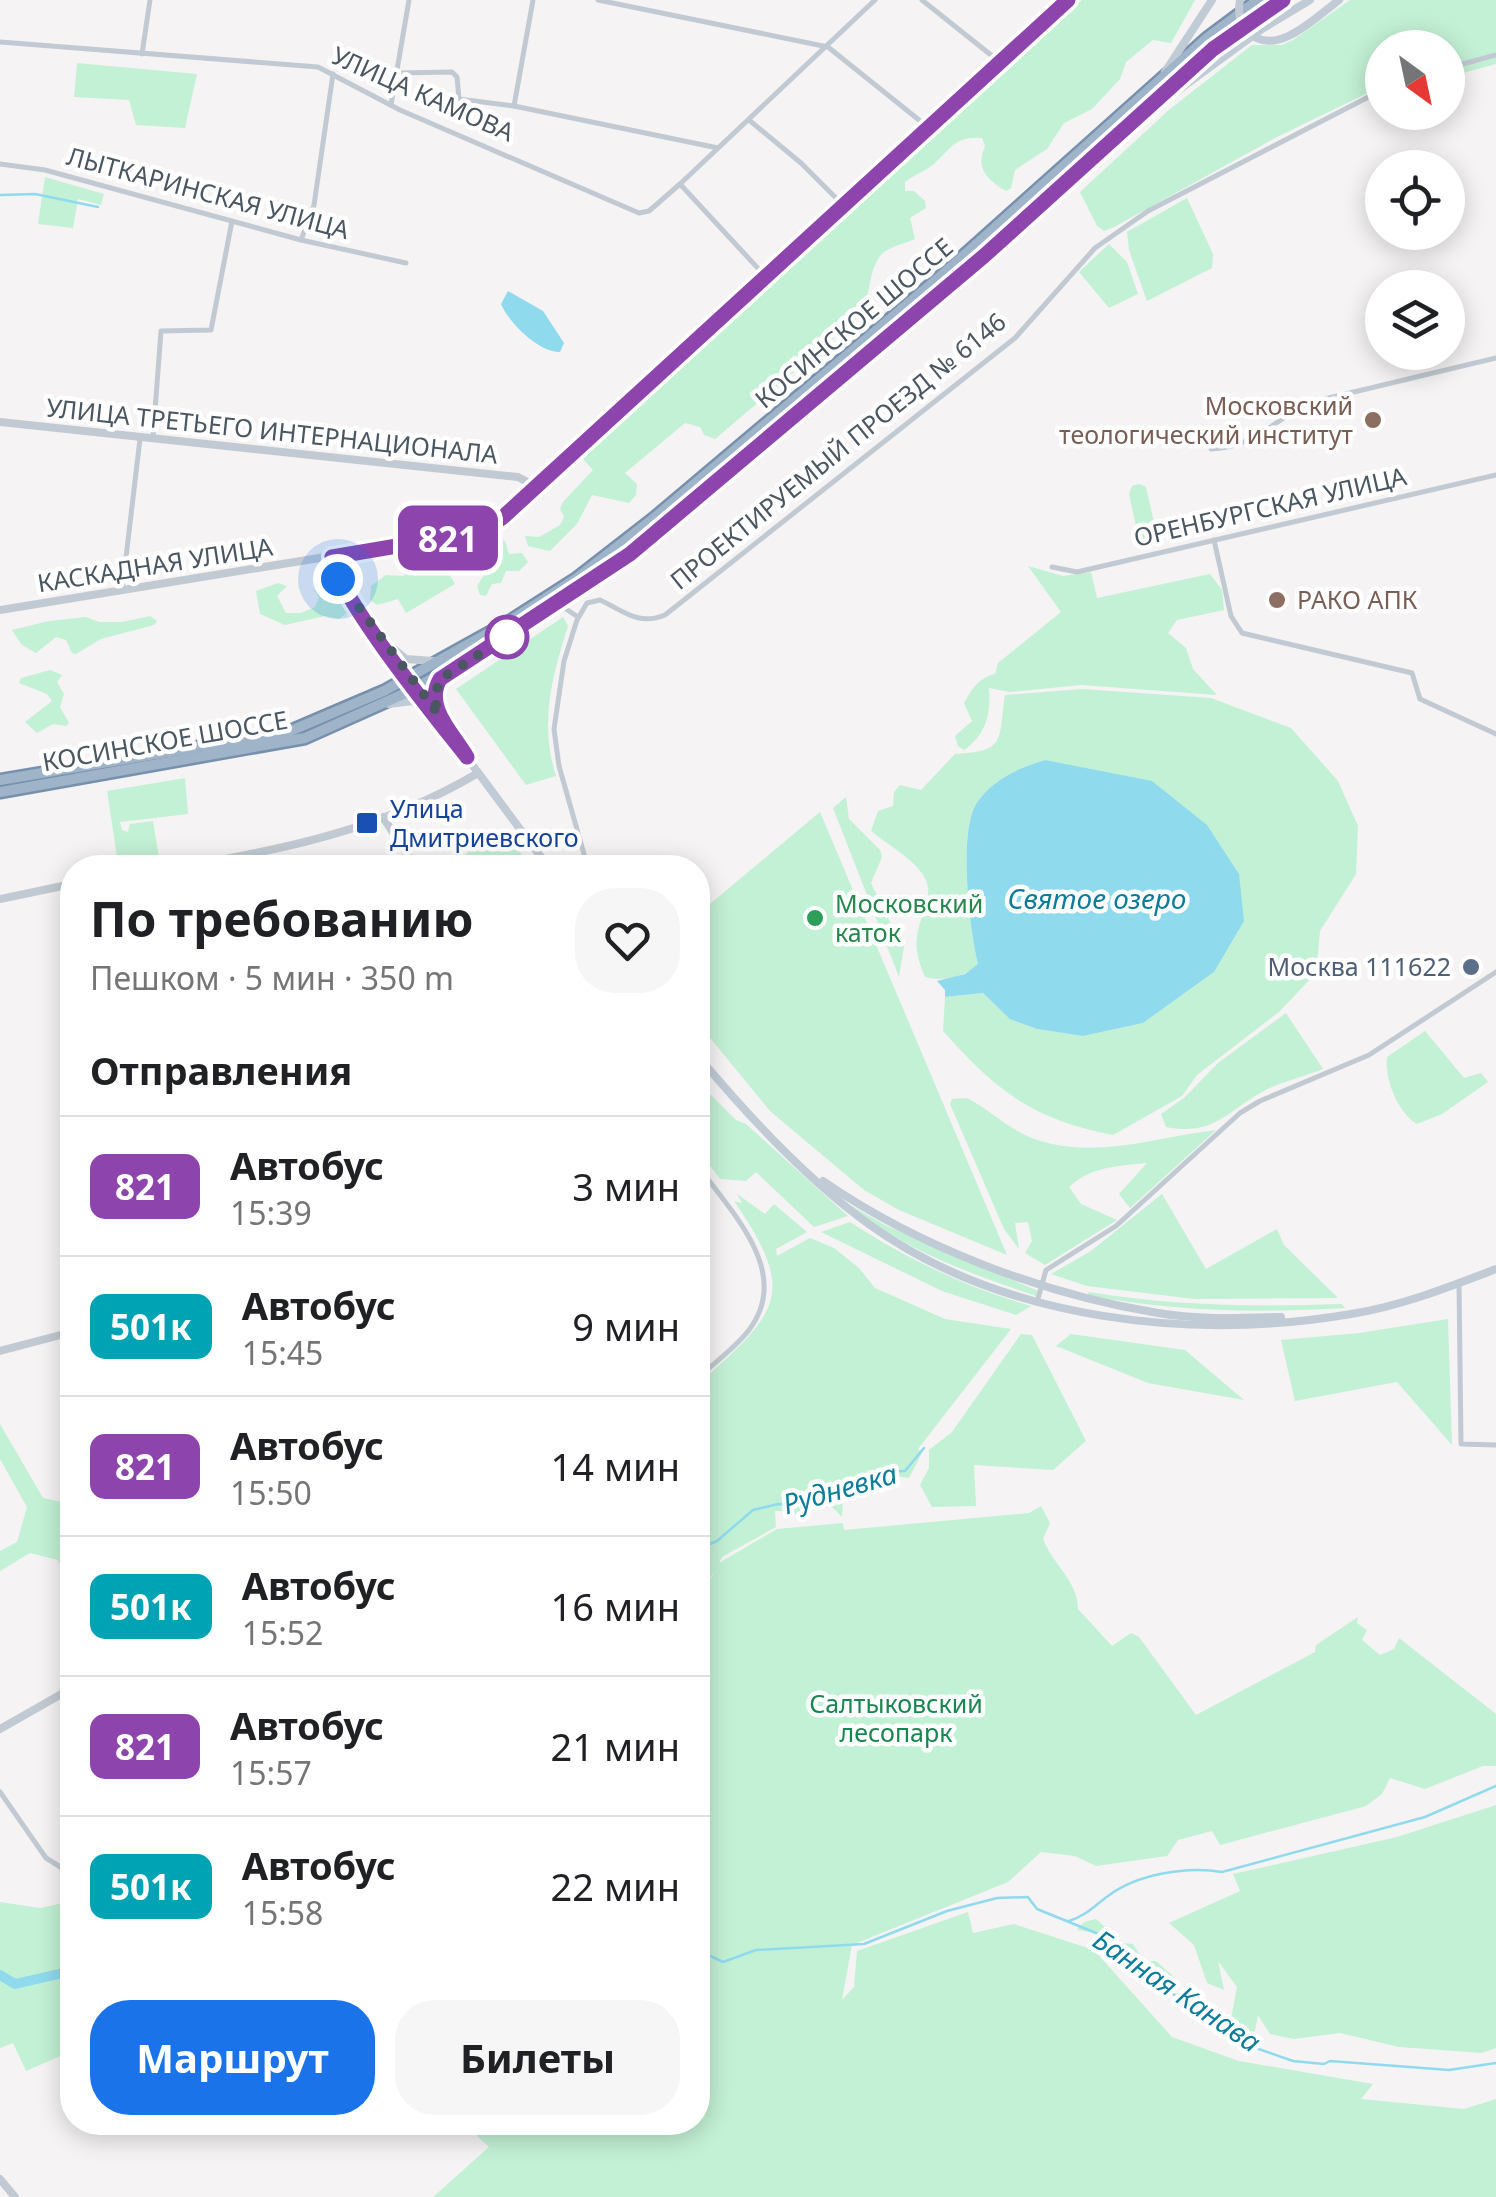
<!DOCTYPE html>
<html lang="ru">
<head>
<meta charset="utf-8">
<style>
  :root { --surface:#fff; --page:#f6f6f6; --text:#202124; --muted:#757577; --line:#e0e0e0; --accent:#1a73e8 }
  body { margin:0; font-family:"Noto Sans",sans-serif; background:var(--page); color:var(--text); height:100vh; display:flex; flex-direction:column; font-size:38px; white-space:nowrap }
  * { box-sizing:border-box; margin:0 }
  p { font-size:32px; color:var(--muted) }
  .icon { flex:none; width:55px; height:55px; fill:none; stroke:currentColor; stroke-width:2; stroke-linecap:round; stroke-linejoin:round }
  .map { position:relative; flex:1; overflow:hidden }
  .side { position:absolute; left:60px; top:855px; width:650px; height:1280px; display:flex; flex-direction:column; background:var(--surface); border-radius:40px; box-shadow:0 5px 25px #0003 }
  .side>* { flex:none }
  .badge { padding:0 20px; border-radius:15px; font-size:35px; line-height:65px }
  .needle { width:65px; rotate:147deg }
  .buttons { position:absolute; left:1365px; top:30px; display:grid; gap:20px }
  .buttons a { display:grid; place-items:center; width:100px; height:100px; border-radius:50%; background:var(--surface); box-shadow:0 5px 25px #0003; font-size:50px }
  .you { position:absolute; width:50px; height:50px; margin:-25px; border:8px solid #fff; border-radius:50%; background:#1a73e8; box-shadow:0 0 0 15px #1a73e833 }
  .map>.badge { position:absolute; translate:-50% -50%; box-shadow:0 0 0 5px #fff }
  h2 { padding:0 30px; font-size:38px; line-height:90px }
  .round { display:grid; place-items:center; flex:none; width:105px; height:105px; border-radius:40px; background:var(--page) }
  .summary { display:flex; align-items:center; justify-content:space-between; height:170px; padding:0 30px }
  h1 { font-size:48px; font-weight:700; line-height:75px }
  .cta { display:flex; gap:20px; margin-top:auto; padding:20px 30px }
  .cta a { flex:1; height:115px; border-radius:40px; background:var(--accent); color:#fff; font-size:40px; font-weight:700; line-height:115px; text-align:center }
  .cta a+a { background:var(--page); color:var(--text) }
  ul { padding:0; list-style:none }
  li { display:flex; align-items:center; gap:30px; height:140px; padding:0 30px; border-top:2px solid var(--line) }
  li div { flex:1 }
  li b { display:block; font-size:38px }
  li em { font-style:normal }
  li .badge { min-width:110px; font-weight:700; text-align:center }
  .map>svg:first-child { display:block }
  .green { fill:#c3f1d5 }
  .water { fill:#90daee }
  .lines { fill:none; stroke-linecap:round; stroke-linejoin:round }
  .stream { stroke:#90daee; stroke-width:2.5 }
  .river { stroke:#90daee; stroke-width:10 }
  .trunk-casing { stroke:#7690ad; stroke-width:15 }
  .minor { stroke:#c1cad2; stroke-width:5 }
  .tertiary { stroke:#c1cad2; stroke-width:8 }
  .secondary { stroke:#c1cbd6; stroke-width:8 }
  .trunk { stroke:#9fb4c9; stroke-width:10 }
  .secondary-bridge { stroke:#c1cbd6; stroke-width:8 }
  .line-casing { stroke:#fff; stroke-width:22 }
  .line { stroke:#8e44ad; stroke-width:15 }
  .walk { stroke:#4a5661; stroke-width:10; stroke-dasharray:0 18 }
  .education-dot { fill:#8d6e63; stroke:#fff; stroke-width:4 }
  .stop-dot { fill:#fff; stroke:#8e44ad; stroke-width:5 }
  .transit-dot { fill:#1a4fb4; stroke:#fff; stroke-width:4 }
  .leisure-dot { fill:#2e9e5b; stroke:#fff; stroke-width:4 }
  .service-dot { fill:#5c6f8a; stroke:#fff; stroke-width:4 }
  .labels { text-anchor:middle; stroke-width:9; stroke-linejoin:round; paint-order:stroke }
  .street-label { font-size:25px; fill:#4a5661; stroke:#fff }
  .education-label { font-size:25px; fill:#785e54; stroke:#fff; text-anchor:end }
  .transit-label { font-size:25px; fill:#164399; stroke:#fff; text-anchor:start }
  .leisure-label { font-size:25px; fill:#27864d; stroke:#fff; text-anchor:start }
  .service-label { font-size:25px; fill:#4e5e75; stroke:#fff; text-anchor:end }
  .park-label { font-size:25px; fill:#17864f; stroke:#fff }
  .water-label { font-size:28px; font-style:italic; fill:#0c7c9b; stroke:#fff }
</style>
</head>
<body>
<div class="map">
<svg width="1496" height="2197" viewBox="0 0 1496 2197">
  <rect width="100%" height="100%" fill="#f5f3f3"/>
  <g class="green">
    <path d="M1082,0H1195L1171,43L1153,40L1126,62L1120,79L1092,109L1064,123L1047,149L1015,170L1011,188L1006,191C987,179 975,169 985,146L982,138C954,136 951,149 934,164C925,171 914,175 905,182V191H914L925,201L926,208L910,218L915,239C906,243 893,246 884,252C868,265 871,297 861,315L715,439L704,435L700,427L685,423L625,473L637,484L636,495L629,503L592,495L577,524L550,551L528,546L525,536L539,537L560,525L564,517L560,509L563,502L593,470L582,458Z"/>
    <path d="M1350,0H1496V64L1448,77V48H1382L1380,87L1277,137L1114,227L1104,231L1097,226L1080,192L1170,109L1252,45H1282L1293,40Z"/>
    <path d="M77,63L197,74L185,128L136,125L129,100L74,97Z"/>
    <path d="M45,177L104,194L101,205L78,199L73,228L38,224Z"/>
    <path d="M1187,198L1213,254L1212,268L1147,301L1129,250L1127,232Z"/>
    <path d="M1109,244L1127,262L1138,294L1109,308L1079,272Z"/>
    <path d="M1139,484L1146,487L1158,540L1150,546L1140,544L1129,494L1132,486Z"/>
    <path d="M498,539L505,541L509,554L522,553L528,562L519,571H506L501,583L492,584L486,596L480,595L477,586L486,572L474,564V557L480,554L495,560L487,546L490,540Z"/>
    <path d="M437,554L455,584L406,613L398,599L377,605L370,600L371,586L386,575L402,576Z"/>
    <path d="M1028,566L1063,576L1091,572L1097,598L1210,574L1222,590L1224,610L1177,620L1168,633L1186,648L1193,669L1217,695L1081,685L1010,692L989,688C991,712 987,734 964,750L958,746L955,736L972,721L964,703C972,689 978,678 995,674L998,663L1061,612Z"/>
    <path d="M316,574L325,577L347,613L339,619L325,616L285,625L260,614L256,591L278,583L287,586L277,596L286,613H301L315,607L319,598L314,590L319,582Z"/>
    <path d="M150,616L157,621L154,625L101,639L76,654L72,653L66,640L56,637L36,653L22,645L12,630L49,621L86,617L99,622H122Z"/>
    <path d="M563,617L568,626C552,676 539,724 556,776L526,785L456,689Z"/>
    <path d="M50,670L62,675L57,682L64,694L60,707L69,723L66,726L53,724L37,733L25,722L52,701L47,694L19,683L21,678Z"/>
    <path d="M1082,689L1211,698L1291,728L1338,781L1358,826L1356,874L1320,931L1316,973L1280,1011L1197,1075L1182,1096L1113,1135C1033,1119 997,1092 943,1031L945,997L983,993L1011,1019L1037,1029L1083,1036L1143,1023L1214,972L1045,760C1019,768 995,778 978,801C957,828 970,931 978,964C965,977 943,982 925,977C919,962 914,949 918,931C922,910 937,893 921,872C909,856 887,844 871,831L878,811L893,806L894,792L900,785L921,790L955,754C1007,751 998,741 1005,695Z"/>
    <path d="M185,778L188,814L120,822L122,830L128,832L130,824L153,821L159,858L118,863L107,791Z"/>
    <path d="M846,797L849,819L880,850L882,857L871,883L891,924L905,940L899,977L833,808Z"/>
    <path d="M820,812L1007,1255L899,1210L864,1190L770,1111L698,1023V914Z"/>
    <path d="M493,833L510,837L530,867H449Z"/>
    <path d="M1286,1013L1323,1069C1303,1077 1280,1082 1262,1092C1225,1113 1213,1136 1166,1127L1161,1114L1184,1098L1218,1063Z"/>
    <path d="M1425,1031L1464,1078L1481,1073L1488,1082L1442,1114L1417,1124C1398,1113 1384,1078 1387,1057Z"/>
    <path d="M706,1090L736,1120L746,1124L848,1216L814,1227L756,1172L746,1181L720,1179L698,1149V1100Z"/>
    <path d="M967,1098C990,1110 1007,1128 1032,1138C1093,1161 1155,1137 1216,1130L1130,1208L1119,1194L1147,1163C1118,1166 1092,1166 1069,1187L1081,1204L1117,1220L1045,1265L1025,1253L1032,1241L1028,1222L1015,1223L1019,1249L1004,1229L950,1104L952,1099Z"/>
    <path d="M737,1194L765,1214L774,1204L807,1232L776,1249L777,1256L810,1238L834,1248L859,1268L875,1288L945,1319L1011,1329L918,1449L922,1453L909,1478L889,1475L843,1499L842,1517L832,1507L803,1509L798,1518L793,1511H775L776,1527L722,1557L719,1563L777,1529L843,1523L844,1530L1029,1513L1041,1506L1050,1523L1043,1539C1053,1565 1078,1581 1078,1609L1112,1646L1131,1633L1139,1637L1196,1715L1315,1652L1316,1645L1358,1617L1357,1623L1367,1630L1362,1640L1380,1655L1394,1649L1399,1638L1496,1714V1766H1483L1425,1789L1390,1778L1382,1794L1366,1806L1220,1845L1212,1831L1178,1840L1167,1856L1096,1866L1075,1856L1041,1852L1008,1882L852,1945L842,2000L854,1987L857,1951L968,1912L973,1933L1014,1924L1094,1950L1172,2037L1239,2061L1373,2084L1361,2099L1464,2109L1496,2099V2197H433L489,2147L477,2136L484,2123L698,2122V1600L716,1570L698,1594V1385C775,1313 801,1298 734,1201L742,1203Z"/>
    <path d="M1162,1194L1206,1269L1277,1229L1284,1245L1338,1298L1194,1299L1087,1286L1051,1274L1091,1251Z"/>
    <path d="M845,1202L885,1225L1038,1291L1036,1296C966,1272 903,1250 845,1202Z"/>
    <path d="M850,1222C907,1259 965,1287 1031,1306L1016,1315L942,1291L821,1232Z"/>
    <path d="M1089,1292C1174,1306 1256,1307 1342,1304L1345,1308C1256,1313 1175,1312 1088,1295Z"/>
    <path d="M1448,1319L1452,1445L1397,1382L1295,1401L1281,1340L1359,1333Z"/>
    <path d="M1021,1334L1032,1335L1086,1441L1053,1470L974,1465L976,1506L932,1507L920,1485L929,1468V1450L952,1432Z"/>
    <path d="M1071,1334L1185,1350L1244,1400L1148,1383L1056,1346Z"/>
    <path d="M0,1424L43,1498L72,1504V1586L58,1560L30,1553L0,1571V1551L17,1542L27,1507L0,1459Z"/>
    <path d="M1496,1805V2048L1482,2053L1399,2047L1340,2033L1294,2039L1270,2034L1258,2015L1252,2046L1229,2029L1237,1987L1218,1961L1224,1990L1207,1983L1194,1945L1169,1923L1240,1891L1233,1874L1397,1837Z"/>
    <path d="M72,1901V2051L26,2071L13,2043L0,2048V1902L40,1908Z"/>
    <path d="M1096,1919L1123,1943L1133,1944L1144,1961H1156L1175,1978L1171,1993C1146,1986 1113,1958 1105,1934L1077,1930L1084,1922Z"/>
  </g>
  <g class="water">
    <path d="M508,291L543,311L564,343L560,352C539,353 509,323 501,304Z"/>
    <path d="M1045,760L1152,781L1207,825L1239,874L1244,921L1214,972L1143,1023L1083,1036L1037,1029L1010,1019L983,993L945,997V990L937,981L965,974L978,964C970,931 957,829 978,801C995,778 1019,768 1045,760Z"/>
  </g>
  <g class="lines">
    <g class="stream">
      <path d="M0,195L35,194L98,207"/>
      <path d="M698,1549L717,1541L753,1510L778,1504L802,1506L857,1490L882,1472L905,1471L924,1448"/>
      <path d="M1069,1921C1087,1915 1094,1906 1108,1896C1137,1874 1187,1866 1222,1872L1425,1817L1496,1786"/>
      <path d="M698,1950L723,1962L756,1950L864,1944L947,1911L997,1898L1028,1897L1037,1909L1101,1935L1151,1979L1250,2046L1293,2061L1324,2064L1330,2061L1449,2070L1496,2063"/>
    </g>
    <path class="river" d="M0,1975L15,1984L72,1971"/>
    <g class="trunk-casing">
      <g id="trunk">
        <path d="M0,780L288,732L384,691L510,621L577,578L653,519L942,275L1207,38L1258,0"/>
        <path d="M0,792L305,738L408,692L505,638L630,554L984,256L1213,49L1283,0"/>
      </g>
    </g>
    <g class="minor">
      <path d="M598,0L828,47L929,128"/>
      <path d="M922,0L1001,63"/>
      <path d="M0,42L318,67L400,110L639,213L649,211L680,184L875,0"/>
      <path d="M142,54L150,0"/>
      <path d="M1448,68L1496,55"/>
      <path d="M398,73L452,72L457,77L459,99L514,106L718,148"/>
      <path d="M391,105L409,0"/>
      <path d="M514,106L533,0"/>
      <path d="M749,120L801,163L843,205"/>
      <path d="M0,164L45,170L301,240L406,263"/>
      <path d="M680,184L766,277"/>
      <path d="M301,240L314,205L333,74"/>
      <path d="M153,437L161,331L211,330L232,221"/>
      <path d="M1211,449C1258,447 1274,418 1312,402L1496,358"/>
      <path d="M1214,540L1231,616L1242,633L1412,673L1420,699L1496,734"/>
      <path d="M1052,567L1077,572L1496,475"/>
      <path d="M122,591L140,439"/>
      <path d="M555,607H563L578,617"/>
      <path d="M588,868L559,766L554,729L564,661L577,620L587,603L600,600C624,611 638,626 665,615L1015,338L1095,248L1148,211L1382,90"/>
      <path d="M698,1166C731,1212 793,1272 749,1330C735,1348 714,1363 698,1378"/>
      <path d="M1459,1283L1461,1444L1496,1445"/>
      <path d="M1037,1302L1046,1270L1116,1226L1240,1113L1260,1101L1369,1055L1496,972"/>
      <path d="M0,1792L46,1858L72,1874"/>
    </g>
    <g class="tertiary">
      <path d="M0,422L518,477L537,487"/>
      <path d="M332,557L339,579L436,716"/>
      <path d="M0,610L479,532L502,518L537,487L1068,0"/>
      <path d="M388,644L406,659L433,661"/>
      <path d="M383,817L416,868"/>
      <path d="M173,868C279,851 384,829 478,773"/>
      <path d="M0,899L72,884"/>
      <path d="M0,1351L72,1332"/>
      <path d="M0,1729L72,1688"/>
      <path d="M0,2179L15,2197"/>
    </g>
    <g class="secondary">
      <path d="M1165,72L1212,0"/>
      <path d="M1158,105L1262,29L1310,0"/>
      <path d="M389,704L412,701L436,716L549,868"/>
      <path d="M440,716L435,690L445,675"/>
      <path d="M698,1056C748,1116 806,1179 870,1225C1004,1321 1193,1341 1351,1314C1401,1306 1449,1287 1496,1269"/>
      <path d="M823,1181C917,1246 1044,1295 1158,1313C1198,1320 1241,1318 1281,1317"/>
    </g>
    <use href="#trunk" class="trunk"/>
    <path class="secondary-bridge" d="M1240,0C1238,11 1238,22 1247,31C1275,60 1316,17 1339,0"/>
  </g>
  <g class="lines">
    <g class="line-casing">
      <path id="line" d="M1068,0L502,518L480,532L332,557C338,597 437,719 467,757C453,733 424,707 440,679L630,554L984,256L1213,49L1283,0"/>
    </g>
    <use href="#line" class="line"/>
    <path class="walk" d="M338,579L439,715L434,699L440,679L507,637"/>
  </g>
  <g class="education-dot">
    <circle cx="1373" cy="420" r="10"/>
    <circle cx="1277" cy="600" r="10"/>
  </g>
  <circle class="stop-dot" cx="507" cy="637" r="20"/>
  <rect class="transit-dot" x="355" y="811" width="24" height="24" rx="5"/>
  <circle class="leisure-dot" cx="815" cy="918" r="10"/>
  <circle class="service-dot" cx="1471" cy="967" r="10"/>
  <g class="labels">
    <g class="street-label">
      <text transform="translate(423 94) rotate(24)" y="9">УЛИЦА КАМОВА</text>
      <text transform="translate(208 193) rotate(15)" y="9">ЛЫТКАРИНСКАЯ УЛИЦА</text>
      <text transform="translate(854 323) rotate(-40)" y="9">КОСИНСКОЕ ШОССЕ</text>
      <text transform="translate(272 431) rotate(6)" y="9">УЛИЦА ТРЕТЬЕГО ИНТЕРНАЦИОНАЛА</text>
      <text transform="translate(838 451) rotate(-39)" y="9">ПРОЕКТИРУЕМЫЙ ПРОЕЗД № 6146</text>
      <text transform="translate(1270 507) rotate(-13)" y="9">ОРЕНБУРГСКАЯ УЛИЦА</text>
      <text transform="translate(155 565) rotate(-9)" y="9">КАСКАДНАЯ УЛИЦА</text>
      <text transform="translate(165 741) rotate(-10)" y="9">КОСИНСКОЕ ШОССЕ</text>
    </g>
    <g class="education-label">
      <text x="1353" y="415">Московский<tspan x="1353" dy="29">теологический институт</tspan></text>
      <text x="1297" y="609" text-anchor="start">РАКО АПК</text>
    </g>
    <g class="transit-label">
      <text x="390" y="818">Улица<tspan x="390" dy="29">Дмитриевского</tspan></text>
    </g>
    <g class="leisure-label">
      <text x="835" y="913">Московский<tspan x="835" dy="29">каток</tspan></text>
    </g>
    <g class="service-label">
      <text x="1451" y="976">Москва 111622</text>
    </g>
    <g class="park-label">
      <text x="896" y="1713">Салтыковский<tspan x="896" dy="29">лесопарк</tspan></text>
    </g>
    <g class="water-label">
      <text x="1097" y="909">Святое озеро</text>
      <text transform="translate(840 1489) rotate(-16)" y="10">Рудневка</text>
      <text transform="translate(1177 1991) rotate(34)" y="10">Банная Канава</text>
    </g>
  </g>
</svg>
<div class="buttons">
<a><svg class="needle" viewBox="-14 -14 28 28"><path d="M0-13l5 13h-10z" fill="#e53935"/><path d="M0 13l5-13h-10z" fill="#757577"/></svg></a>
<a><svg class="icon" aria-label="locate" viewBox="0 0 24 24"><circle cx="12" cy="12" r="6"/><path d="M12 2v4M12 18v4M2 12h4M18 12h4"/></svg></a>
<a><svg class="icon" aria-label="layers" viewBox="0 0 24 24"><path d="M12 4l9 5-9 5-9-5zM3 14l9 5 9-5"/></svg></a>
</div>
<div class="you" style="left:338px;top:579px"></div>
<b class="badge" style="left:448px;top:538px;background:#8e44ad;color:#fff">821</b>
<section class="side">
<div class="summary"><div><h1>По требованию</h1><p>Пешком · 5 мин · 350 m</p></div><a class="round"><svg class="icon" aria-label="heart" viewBox="0 0 24 24"><path d="M12 20l-8-8c-3-5 5-10 8-4 3-6 11-1 8 4z"/></svg></a></div>
<h2>Отправления</h2>
<ul>
<li><span class="badge" style="background:#8e44ad;color:#fff">821</span><div><b>Автобус</b><p>15:39</p></div><em>3 мин</em></li>
<li><span class="badge" style="background:#00a3b4;color:#fff">501к</span><div><b>Автобус</b><p>15:45</p></div><em>9 мин</em></li>
<li><span class="badge" style="background:#8e44ad;color:#fff">821</span><div><b>Автобус</b><p>15:50</p></div><em>14 мин</em></li>
<li><span class="badge" style="background:#00a3b4;color:#fff">501к</span><div><b>Автобус</b><p>15:52</p></div><em>16 мин</em></li>
<li><span class="badge" style="background:#8e44ad;color:#fff">821</span><div><b>Автобус</b><p>15:57</p></div><em>21 мин</em></li>
<li><span class="badge" style="background:#00a3b4;color:#fff">501к</span><div><b>Автобус</b><p>15:58</p></div><em>22 мин</em></li>
</ul>
<div class="cta"><a>Маршрут</a><a>Билеты</a></div>
</section>
</div>
</body>
</html>
